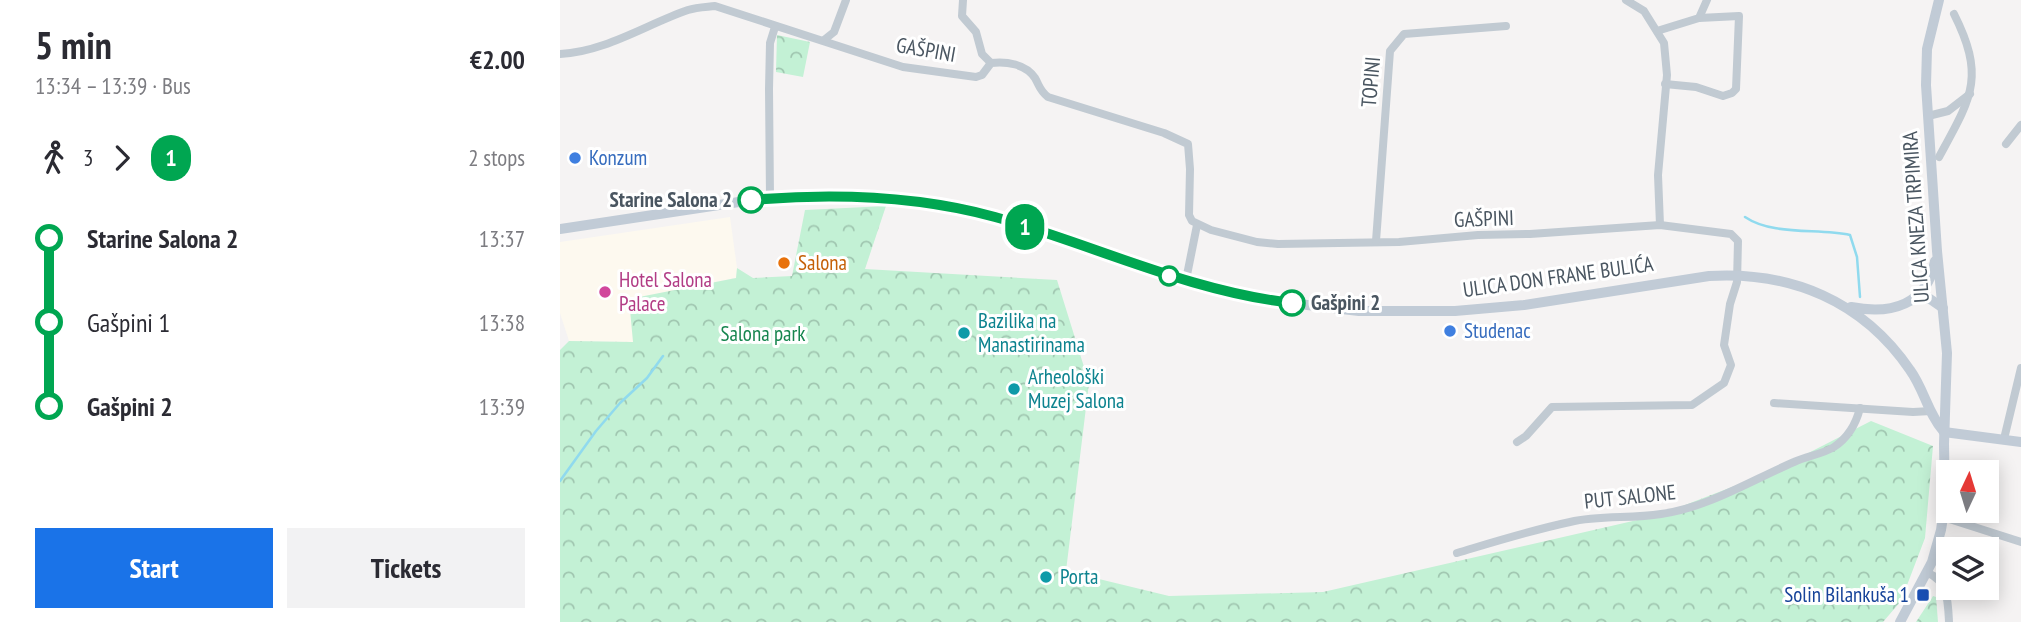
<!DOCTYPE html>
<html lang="en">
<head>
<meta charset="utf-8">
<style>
  :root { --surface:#fff; --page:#f2f2f3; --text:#2b2b33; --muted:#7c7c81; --accent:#1a73e8 }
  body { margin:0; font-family:"PT Sans Narrow",sans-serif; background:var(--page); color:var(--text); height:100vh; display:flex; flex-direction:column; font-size:26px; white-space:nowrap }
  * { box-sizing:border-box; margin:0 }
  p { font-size:23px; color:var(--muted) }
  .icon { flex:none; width:38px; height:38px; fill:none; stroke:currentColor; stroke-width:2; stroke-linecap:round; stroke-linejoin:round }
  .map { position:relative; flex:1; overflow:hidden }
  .side { display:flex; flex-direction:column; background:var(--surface); width:560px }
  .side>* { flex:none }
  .badge { padding:0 14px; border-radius:23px; font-size:24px; line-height:46px }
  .needle { width:46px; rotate:4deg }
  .fabs { position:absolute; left:1376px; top:460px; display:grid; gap:14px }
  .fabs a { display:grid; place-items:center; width:63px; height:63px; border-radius:0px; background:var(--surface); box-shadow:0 4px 18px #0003; font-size:35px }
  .map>.badge { position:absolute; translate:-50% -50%; box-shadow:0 0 0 4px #fff }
  .legs { display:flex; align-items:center; gap:10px; height:77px; padding:0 35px; font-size:23px }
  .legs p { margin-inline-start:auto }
  .summary { display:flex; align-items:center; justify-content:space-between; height:119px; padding:0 35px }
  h1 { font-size:38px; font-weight:800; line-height:52px }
  .button { display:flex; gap:14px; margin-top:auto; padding:14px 35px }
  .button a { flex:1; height:80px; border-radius:0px; background:var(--accent); color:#fff; font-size:28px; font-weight:800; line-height:80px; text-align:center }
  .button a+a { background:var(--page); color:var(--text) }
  ul { padding:0 35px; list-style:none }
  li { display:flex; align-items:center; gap:24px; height:84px; font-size:26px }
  li i { display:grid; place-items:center; width:10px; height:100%; margin:0 9px; background:currentColor }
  li i::after { content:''; width:18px; height:18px; margin:-9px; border:5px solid; border-radius:50%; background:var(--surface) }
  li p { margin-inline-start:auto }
  li:first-child i { background:linear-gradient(#0000 50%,currentColor 0) }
  li:last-child i { background:linear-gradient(currentColor 50%,#0000 0) }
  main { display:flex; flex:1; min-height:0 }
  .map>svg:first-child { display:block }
  .commercial { fill:#fdf9ef }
  .forest { fill:url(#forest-crowns) }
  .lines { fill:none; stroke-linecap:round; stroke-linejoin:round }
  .stream { stroke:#90daee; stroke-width:2.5 }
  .street { stroke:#c1cad2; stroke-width:8 }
  .secondary { stroke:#c1cbd6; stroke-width:10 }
  .line-1-casing { stroke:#fff; stroke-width:16 }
  .line-1 { stroke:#00a651; stroke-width:10 }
  .shop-dot { fill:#3f7fe0; stroke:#fff; stroke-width:2.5 }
  .stop-1-dot { fill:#fff; stroke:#00a651; stroke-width:3.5 }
  .food-dot { fill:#e8710a; stroke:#fff; stroke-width:2.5 }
  .hotel-dot { fill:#d1479c; stroke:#fff; stroke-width:2.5 }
  .culture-dot { fill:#0f9aa8; stroke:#fff; stroke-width:2.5 }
  .transit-dot { fill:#1a4fb4; stroke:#fff; stroke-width:2.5 }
  .labels { text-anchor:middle; stroke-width:6; stroke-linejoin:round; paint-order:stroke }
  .street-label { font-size:21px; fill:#4a5661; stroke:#fff }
  .shop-label { font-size:21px; fill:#366cbe; stroke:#fff; text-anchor:start }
  .stop-label { font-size:21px; font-weight:bold; fill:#4a5661; stroke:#fff; text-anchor:end }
  .food-label { font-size:21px; fill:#c56008; stroke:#fff; text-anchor:start }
  .hotel-label { font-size:21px; fill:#b23c85; stroke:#fff; text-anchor:start }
  .culture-label { font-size:21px; fill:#0d838f; stroke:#fff; text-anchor:start }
  .park-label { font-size:21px; fill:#17864f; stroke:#fff }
  .transit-label { font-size:21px; fill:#164399; stroke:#fff; text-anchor:end }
</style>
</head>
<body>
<main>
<section class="side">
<div class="summary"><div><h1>5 min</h1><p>13:34 – 13:39 · Bus</p></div><b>€2.00</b></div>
<div class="legs"><svg class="icon" aria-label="walk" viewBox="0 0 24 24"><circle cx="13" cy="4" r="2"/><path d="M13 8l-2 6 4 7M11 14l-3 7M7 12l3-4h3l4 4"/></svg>3<svg class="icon" aria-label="forward" viewBox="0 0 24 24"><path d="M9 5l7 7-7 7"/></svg><b class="badge" style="background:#00a651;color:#fff">1</b><p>2 stops</p></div>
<ul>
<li><i style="color:#00a651"></i><b>Starine Salona 2</b><p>13:37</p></li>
<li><i style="color:#00a651"></i><span>Gašpini 1</span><p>13:38</p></li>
<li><i style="color:#00a651"></i><b>Gašpini 2</b><p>13:39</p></li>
</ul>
<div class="button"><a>Start</a><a>Tickets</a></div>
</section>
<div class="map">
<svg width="1461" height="622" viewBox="0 0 1461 622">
  <defs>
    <pattern id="forest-crowns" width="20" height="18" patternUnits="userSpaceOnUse" patternTransform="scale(1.75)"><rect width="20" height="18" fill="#c3f1d5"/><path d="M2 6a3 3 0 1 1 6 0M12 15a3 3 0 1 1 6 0" fill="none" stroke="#a0c6b0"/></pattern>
  </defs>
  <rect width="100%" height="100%" fill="#f5f3f3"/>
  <path class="commercial" d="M170,217L177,268L176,278L113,290L74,342L9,341L0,313V242Z"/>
  <g class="forest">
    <path d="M217,35L250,42L243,77L216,72Z"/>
    <path d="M326,206L305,269L497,280L529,383L506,571L609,596L763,592L1099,515L1211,472L1311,421L1373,446L1365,538L1341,601L1323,622H0V350L9,341L73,342L69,299L176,278L177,268L193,278L232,276L245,210Z"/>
    <path d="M1373,596L1376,597L1378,622H1356Z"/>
  </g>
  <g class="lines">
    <g class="stream">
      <path d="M1185,217C1213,236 1258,228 1290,235L1297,257L1300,297"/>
      <path d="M0,481L36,431L60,403L87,378L103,356"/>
    </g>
    <g class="street">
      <path d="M403,0L402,16L416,32L422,54L431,63"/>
      <path d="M1066,0L1084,11L1104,43L1107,75L1098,175L1100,225"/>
      <path d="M1097,31L1139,18L1147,0"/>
      <path d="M264,40L274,32L286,0"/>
      <path d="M0,54C45,52 87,24 128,10C137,7 147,7 155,6L343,67L416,77L422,75L431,63C446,61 466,64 475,78C480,87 480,91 488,97L604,133L628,144L630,169L629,215L632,221L651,230L697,242L718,244L839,242L918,235L970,234L1100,225L1171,234L1178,241L1177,282L1170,304L1164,345L1171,365L1164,383L1132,405L992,407L966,436L957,442"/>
      <path d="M1105,84L1136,87L1163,96L1172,93L1176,89L1179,16L1139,18"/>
      <path d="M1368,116L1388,111L1410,94"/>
      <path d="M1446,144L1461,125"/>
      <path d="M1379,157C1411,98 1426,78 1394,14"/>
      <path d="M210,198L209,89L210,43L215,27"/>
      <path d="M816,241L830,51L844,34L946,26"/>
      <path d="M626,280L637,225"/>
      <path d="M1214,403L1353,412L1371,411"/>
      <path d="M1444,439L1461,368"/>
      <path d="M1383,517L1461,542"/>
      <path d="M897,553C934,542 972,530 1010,522C1040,515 1071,519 1101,514C1149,507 1190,481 1234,462C1247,456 1263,454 1274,447C1289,437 1296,424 1300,408"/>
      <path d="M1368,573C1388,581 1388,602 1389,622"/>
    </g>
    <g class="secondary">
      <path d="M0,229L192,200L238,195L343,200L395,208L435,217L607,275L713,301L799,311H895L964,305L1149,276C1231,271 1303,301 1350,370C1364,389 1368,414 1384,432"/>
      <path d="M1354,298L1370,299L1383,308"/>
      <path d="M1291,307C1331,315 1367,305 1375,261"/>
      <path d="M1384,432L1461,442"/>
      <path d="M1340,622L1372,562L1381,530L1385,504L1384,444L1387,353L1377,251L1366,85L1367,49L1379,0"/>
    </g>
  </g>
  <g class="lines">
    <g class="line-1-casing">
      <path id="line-1" d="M191,200C273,193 355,195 435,217C534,245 628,291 732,303"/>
    </g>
    <use href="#line-1" class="line-1"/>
  </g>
  <g class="shop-dot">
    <circle cx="15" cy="158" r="7"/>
    <circle cx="890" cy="331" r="7"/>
  </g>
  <g class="stop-1-dot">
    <circle cx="191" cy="200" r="12"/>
    <circle cx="609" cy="276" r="9"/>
    <circle cx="732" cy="303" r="12"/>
  </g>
  <circle class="food-dot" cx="224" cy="263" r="7"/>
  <circle class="hotel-dot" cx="45" cy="292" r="7"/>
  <g class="culture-dot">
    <circle cx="404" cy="333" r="7"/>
    <circle cx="454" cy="389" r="7"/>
    <circle cx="486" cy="577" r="7"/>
  </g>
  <rect class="transit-dot" x="1356" y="588" width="14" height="14" rx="3.5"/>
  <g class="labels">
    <g class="street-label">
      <text transform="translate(366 50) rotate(10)" y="7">GAŠPINI</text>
      <text transform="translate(811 82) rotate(-85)" y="7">TOPINI</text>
      <text transform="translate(1356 217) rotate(-94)" y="7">ULICA KNEZA TRPIMIRA</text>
      <text transform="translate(924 219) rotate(-2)" y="7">GAŠPINI</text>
      <text transform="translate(998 277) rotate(-8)" y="7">ULICA DON FRANE BULIĆA</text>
      <text transform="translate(1070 497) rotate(-6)" y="7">PUT SALONE</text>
    </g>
    <g class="shop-label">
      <text x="29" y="165">Konzum</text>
      <text x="904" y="338">Studenac</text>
    </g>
    <g class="stop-label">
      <text x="172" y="207">Starine Salona 2</text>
      <text x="751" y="310" text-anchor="start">Gašpini 2</text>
    </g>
    <g class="food-label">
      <text x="238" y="270">Salona</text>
    </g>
    <g class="hotel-label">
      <text x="59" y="287">Hotel Salona<tspan x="59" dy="24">Palace</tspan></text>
    </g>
    <g class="culture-label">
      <text x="418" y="328">Bazilika na<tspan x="418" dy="24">Manastirinama</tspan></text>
      <text x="468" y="384">Arheološki<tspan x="468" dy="24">Muzej Salona</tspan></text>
      <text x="500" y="584">Porta</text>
    </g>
    <g class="park-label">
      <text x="203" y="341">Salona park</text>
    </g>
    <g class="transit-label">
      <text x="1349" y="602">Solin Bilankuša 1</text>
    </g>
  </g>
</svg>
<div class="fabs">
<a><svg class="needle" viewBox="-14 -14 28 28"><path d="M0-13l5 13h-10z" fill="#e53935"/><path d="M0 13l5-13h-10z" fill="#7c7c81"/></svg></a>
<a><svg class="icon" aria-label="layers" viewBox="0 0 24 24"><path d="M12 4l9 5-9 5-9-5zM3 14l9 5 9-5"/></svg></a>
</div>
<b class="badge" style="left:465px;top:227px;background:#00a651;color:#fff">1</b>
</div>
</main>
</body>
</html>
